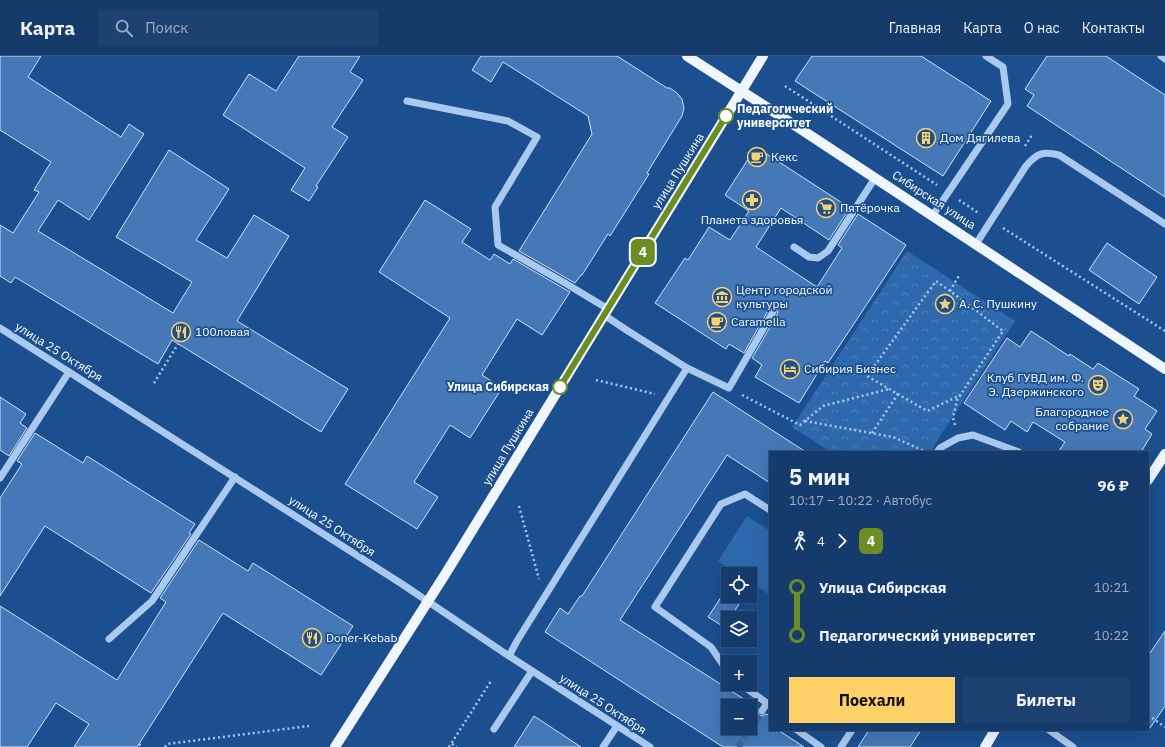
<!DOCTYPE html>
<html lang="ru">
<head>
<meta charset="utf-8">
<style>
  :root { --surface:#143b6b; --page:#1d4271; --text:#f1f3f6; --muted:#9dadc1; --line:#33557e; --accent:#ffd166 }
  body { margin:0; font-family:"IBM Plex Sans",sans-serif; background:var(--page); color:var(--text); height:100vh; display:flex; flex-direction:column; font-size:15px; white-space:nowrap }
  * { box-sizing:border-box; margin:0 }
  p { font-size:13px; color:var(--muted) }
  .icon { flex:none; width:22px; height:22px; fill:none; stroke:currentColor; stroke-width:2; stroke-linecap:round; stroke-linejoin:round }
  .map { position:relative; flex:1; overflow:hidden }
  .panel { position:absolute; left:769px; top:395px; width:380px; height:280px; display:flex; flex-direction:column; background:var(--surface); border-radius:0px; box-shadow:0 4px 16px #0002,0 0 0 1px var(--line) }
  .panel>* { flex:none }
  .badge { padding:0 8px; border-radius:6px; font-size:14px; line-height:26px }
  .fabs { position:absolute; left:721px; top:511px; display:grid; gap:8px }
  .fabs a { display:grid; place-items:center; width:36px; height:36px; border-radius:0px; background:var(--surface); box-shadow:0 4px 16px #0002,0 0 0 1px var(--line); font-size:20px }
  .map>.badge { position:absolute; translate:-50% -50%; box-shadow:0 0 0 2px #fff }
  .legs { display:flex; align-items:center; gap:6px; height:44px; padding:0 20px; font-size:13px }
  .legs p { margin-inline-start:auto }
  .head { display:flex; align-items:center; justify-content:space-between; height:68px; padding:0 20px }
  h1 { font-size:22px; font-weight:700; line-height:30px }
  .cta { display:flex; gap:8px; margin-top:auto; padding:8px 20px }
  .cta a { flex:1; height:46px; border-radius:0px; background:var(--accent); color:#111; font-size:16px; font-weight:700; line-height:46px; text-align:center }
  .cta a+a { background:var(--page); color:var(--text) }
  ul { padding:0 20px; list-style:none }
  li { display:flex; align-items:center; gap:14px; height:48px; font-size:15px }
  li i { display:grid; place-items:center; width:6px; height:100%; margin:0 5px; background:currentColor }
  li i::after { content:''; width:10px; height:10px; margin:-5px; border:3px solid; border-radius:50%; background:var(--surface) }
  li p { margin-inline-start:auto }
  li:first-child i { background:linear-gradient(#0000 50%,currentColor 0) }
  li:last-child i { background:linear-gradient(currentColor 50%,#0000 0) }
  header { display:flex; align-items:center; gap:24px; box-sizing:border-box; height:56px; padding:0 20px; background:var(--surface); border-bottom:1px solid var(--line) }
  header strong { font-size:19px }
  nav { display:flex; gap:22px; margin-inline-start:auto; font-size:14px }
  .search { width:280px; height:36px; background:var(--page); display:flex; align-items:center; gap:10px; box-sizing:border-box; padding:0 14px; border-radius:0px; color:var(--muted); font-size:15px }
  .map>svg:first-child { display:block }
  .park { fill:url(#park-crowns) }
  .garden { fill:#2e69ad }
  .building { fill:#4478b7; stroke:#cfe3fa; fill-rule:evenodd }
  .lines { fill:none; stroke-linecap:round; stroke-linejoin:round }
  .minor-tunnel { stroke:#3d69a0; stroke-width:7; stroke-dasharray:7 3.5; stroke-linecap:butt }
  .path { stroke:#a9c9ee; stroke-width:2.5; stroke-dasharray:2 3; stroke-linecap:butt }
  .minor { stroke:#a9c9ee; stroke-width:7 }
  .major { stroke:#f0f6ff; stroke-width:10 }
  .line-1-casing { stroke:#fff; stroke-width:9 }
  .line-1 { stroke:#6b8e23; stroke-width:6 }
  .stop-1-dot { fill:#fff; stroke:#6b8e23; stroke-width:2 }
  .labels { text-anchor:middle; stroke-width:3.5; stroke-linejoin:round; paint-order:stroke }
  .stop-label { font-size:12px; font-weight:bold; fill:#fff; stroke:#1b4f8f; text-anchor:start }
  .poi-label { font-size:12px; fill:#fff; stroke:#1b4f8f; text-anchor:start }
  .street-label { font-size:12px; fill:#fff; stroke:#1b4f8f }
</style>
</head>
<body>
<header>
<strong>Карта</strong>
<div class="search"><svg class="icon" aria-label="search" viewBox="0 0 24 24"><circle cx="10" cy="10" r="6"/><path d="M15 15l6 6"/></svg>Поиск</div>
<nav><a>Главная</a><a>Карта</a><a>О нас</a><a>Контакты</a></nav>
</header>
<div class="map">
<svg width="1165" height="691" viewBox="0 0 1165 691">
  <defs>
    <pattern id="park-crowns" width="20" height="18" patternUnits="userSpaceOnUse"><rect width="20" height="18" fill="#2e69ad"/><path d="M2 6a3 3 0 1 1 6 0M12 15a3 3 0 1 1 6 0" fill="none" stroke="#4d80b9"/></pattern>
  </defs>
  <rect width="100%" height="100%" fill="#1b4f8f"/>
  <path class="park" d="M907,195L1015,265L930,396H831L792,371Z"/>
  <path class="garden" d="M747,460L770,475V539L750,526V518H737L718,505Z"/>
  <g class="building">
    <path d="M0,0H41L28,21L121,81L129,68L144,78L89,164L58,144L38,175L173,257L192,226L116,181L169,94L229,133L196,184L227,202L254,159L289,180L237,265L348,333L321,376L172,284L158,308L15,221L11,227L0,220V169L13,177L39,136L34,134L51,106L0,74Z"/>
    <path d="M299,0H360L350,16L363,24L332,71L348,81L316,130L318,131L309,145L291,134L305,112L223,59L249,18L276,35Z"/>
    <path d="M481,0H617L667,32H670L677,37L682,43L684,52L682,60L647,117L649,118L610,180L608,178L582,219H581L575,227L519,195L592,78L588,60L503,6L491,26L472,14Z"/>
    <path d="M812,0H921L991,45L943,120L795,25Z"/>
    <path d="M1047,0H1106L1165,39V141L1027,50L1034,39L1025,33Z"/>
    <path d="M756,91L850,152L829,184L781,152L756,191L817,231L842,192L838,189L858,158L906,189L828,307L825,305L799,347L755,321L762,309L752,302L777,259L778,256L776,252L773,251L769,253L744,297L729,288L726,293L655,247L685,202L688,204L709,171L730,184L749,155L725,139Z"/>
    <path d="M425,144L471,173L462,186L490,204L494,198L510,208L513,203L570,236L542,279L517,263L482,319L502,332L470,382L450,369L414,426L438,441L417,473L345,428L450,262L379,216Z"/>
    <path d="M1107,187L1157,221L1139,248L1089,214Z"/>
    <path d="M1031,275L1069,300L1070,298L1093,313L1098,307L1139,333L1134,340L1157,355L1145,373L1152,378L1141,396H1058L1065,386L1033,366L1027,376L1011,365L1005,374L964,347L1007,282L1020,291Z"/>
    <path d="M713,336L806,396H770V427L727,399L620,564L758,652L757,655L759,659L762,660L766,658L770,660V674H778L804,691H723L545,576L560,552L568,558L580,540H582ZM728,650H750V672H728Z"/>
    <path d="M0,341L26,358L20,367L27,372L9,400L0,394Z"/>
    <path d="M35,377L83,407L87,400L195,468L189,477L191,478L151,537L45,470L0,540V442L22,408L17,405Z"/>
    <path d="M199,484L248,515L253,507L353,570L321,619L223,557L137,691H74L89,668L56,647L27,691H0V550L117,624L166,546L160,542Z"/>
    <path d="M725,535L728,537V540H732L741,545L730,562H728V565L724,571L708,561Z"/>
    <path d="M1165,575V650L1148,675V600Z"/>
    <path d="M534,660L581,691H514Z"/>
    <path d="M869,674H921L910,691H858Z"/>
  </g>
  <g class="lines">
    <path class="minor-tunnel" d="M738,691L762,655"/>
    <g class="path">
      <path d="M785,30L937,129"/>
      <path d="M1025,90L1032,79"/>
      <path d="M959,144L980,158"/>
      <path d="M1003,172L1165,275"/>
      <path d="M950,235L936,225L867,320L927,355L961,339"/>
      <path d="M596,324L655,338"/>
      <path d="M154,327L178,288"/>
      <path d="M742,339L800,369L823,350L889,333"/>
      <path d="M805,365L893,381L924,395"/>
      <path d="M955,369L953,362L957,344L1003,275L950,235L960,218"/>
      <path d="M872,377L898,338"/>
      <path d="M519,450L539,523"/>
      <path d="M1148,659L1165,671"/>
      <path d="M139,688L143,691"/>
      <path d="M452,688L457,691"/>
      <path d="M165,691L167,688L309,670"/>
      <path d="M449,691L491,625"/>
    </g>
    <g class="minor">
      <path d="M1161,0L1165,3"/>
      <path d="M407,45L508,65L537,81L495,151L498,189L565,227L608,253"/>
      <path d="M933,159L1008,48L1003,11L986,0"/>
      <path d="M976,188L1026,110C1037,97 1043,95 1059,99L1165,168"/>
      <path d="M794,191L809,201L818,202L828,195L875,122"/>
      <path d="M0,272L402,528L509,600L650,691"/>
      <path d="M687,312L729,332L773,256"/>
      <path d="M937,396L940,392L958,382L973,379L1019,396"/>
      <path d="M0,422L69,316"/>
      <path d="M109,583L152,545L235,421"/>
      <path d="M509,600L517,585L687,312L628,275L604,259"/>
      <path d="M728,616L711,591L655,551L721,448L745,438L770,454"/>
      <path d="M740,628L767,647"/>
      <path d="M762,655L767,647L770,650"/>
      <path d="M494,673L532,615"/>
      <path d="M797,674L821,691"/>
      <path d="M1049,674L1073,691"/>
      <path d="M603,691L617,670"/>
      <path d="M841,691L852,674"/>
    </g>
    <g class="major">
      <path d="M687,0L799,72L1165,313"/>
      <path d="M1148,424L1165,398"/>
      <path d="M335,691L446,517L763,0"/>
      <path d="M985,691L995,674"/>
    </g>
  </g>
  <g class="lines">
    <g class="line-1-casing">
      <path id="line-1" d="M560,331L726,60"/>
    </g>
    <use href="#line-1" class="line-1"/>
  </g>
  <defs>
    <g id="building-ring" transform="scale(1)"><circle r="9.5" fill="#1b4f8f" stroke="#ffd166" stroke-width="1.5"/><path d="M-4-6H4V6H1V3H-1V6H-4ZM-2.5-4.3h1.7v1.8h-1.7ZM.8-4.3h1.7v1.8H.8ZM-2.5-1h1.7V.8h-1.7ZM.8-1h1.7V.8H.8Z" fill="#ffd166"/></g>
    <g id="cafe-ring" transform="scale(1)"><circle r="9.5" fill="#1b4f8f" stroke="#ffd166" stroke-width="1.5"/><path d="M-5.5-4.5H6V0H3Q3 3.5 0 3.5H-2.5Q-5.5 3.5-5.5 0ZM3-3.2v2h1.7v-2ZM-6 4.5H4V6H-6Z" fill="#ffd166"/></g>
    <g id="pharmacy-ring" transform="scale(1)"><circle r="9.5" fill="#1b4f8f" stroke="#ffd166" stroke-width="1.5"/><path d="M-2-6h4v4h4v4h-4v4h-4v-4h-4v-4h4Z" fill="#ffd166"/></g>
    <g id="supermarket-ring" transform="scale(1)"><circle r="9.5" fill="#1b4f8f" stroke="#ffd166" stroke-width="1.5"/><path d="M-6-5.5h2.5l.6 2H6L4.5 2H-2.5L-4.4-4H-6ZM-1.5 3.2a1.3 1.3 0 1 0 .1 0ZM3 3.2a1.3 1.3 0 1 0 .1 0Z" fill="#ffd166"/></g>
    <g id="museum-ring" transform="scale(1)"><circle r="9.5" fill="#1b4f8f" stroke="#ffd166" stroke-width="1.5"/><path d="M0-6L6-3V-2H-6V-3ZM-5-1h2V3h-2ZM-1-1h2V3h-2ZM3-1h2V3H3ZM-6 4H6V6H-6Z" fill="#ffd166"/></g>
    <g id="sight-ring" transform="scale(1)"><circle r="9.5" fill="#1b4f8f" stroke="#ffd166" stroke-width="1.5"/><path d="M0-6L1.8-2.2L6-1.7L2.9 1.2L3.7 5.4L0 3.3L-3.7 5.4L-2.9 1.2L-6-1.7L-1.8-2.2Z" fill="#ffd166"/></g>
    <g id="restaurant-ring" transform="scale(1)"><circle r="9.5" fill="#1b4f8f" stroke="#ffd166" stroke-width="1.5"/><path d="M-5-6h1v4h1v-4h1v4h1v-4h1v5L-1.5 .5V6h-2V.5L-5-1ZM5-6V6H3V1.5H1.5Q1.5-4 5-6Z" fill="#ffd166"/></g>
    <g id="hotel-ring" transform="scale(1)"><circle r="9.5" fill="#1b4f8f" stroke="#ffd166" stroke-width="1.5"/><path d="M-6-4.5h1.5V1H6V5H4.5V3h-9V5H-6ZM-4 0a1.8 1.8 0 1 1 3.6 0ZM.5 0V-2.5h3Q6-2.5 6 0Z" fill="#ffd166"/></g>
    <g id="theatre-ring" transform="scale(1)"><circle r="9.5" fill="#1b4f8f" stroke="#ffd166" stroke-width="1.5"/><path d="M-5-5.5Q0-4 5-5.5V0Q5 5 0 6Q-5 5-5 0ZM-3.3-2.5H-1v1.5H-3.3ZM1-2.5H3.3v1.5H1ZM-2.8 1Q0 5.5 2.8 1Z" fill="#ffd166"/></g>
  </defs>
  <g fill-rule="evenodd">
    <use href="#building-ring" x="926" y="82"/>
    <use href="#cafe-ring" x="757" y="101"/>
    <use href="#pharmacy-ring" x="752" y="144"/>
    <use href="#supermarket-ring" x="826" y="152"/>
    <use href="#museum-ring" x="722" y="241"/>
    <use href="#sight-ring" x="945" y="248"/>
    <use href="#cafe-ring" x="717" y="266"/>
    <use href="#restaurant-ring" x="181" y="276"/>
    <use href="#hotel-ring" x="790" y="313"/>
    <use href="#theatre-ring" x="1098" y="329"/>
    <use href="#sight-ring" x="1123" y="363"/>
    <use href="#restaurant-ring" x="312" y="582"/>
  </g>
  <g class="stop-1-dot">
    <circle cx="726" cy="60" r="7"/>
    <circle cx="560" cy="331" r="7"/>
  </g>
  <g class="labels">
    <g class="stop-label">
      <text x="737" y="57">Педагогический<tspan x="737" dy="14">университет</tspan></text>
      <text x="549" y="335" text-anchor="end">Улица Сибирская</text>
    </g>
    <g class="poi-label">
      <text x="940" y="86">Дом Дягилева</text>
      <text x="771" y="105">Кекс</text>
      <text x="840" y="156">Пятёрочка</text>
      <text x="752" y="168" text-anchor="middle">Планета здоровья</text>
      <text x="736" y="238">Центр городской<tspan x="736" dy="14">культуры</tspan></text>
      <text x="959" y="252">А. С. Пушкину</text>
      <text x="731" y="270">Caramella</text>
      <text x="195" y="280">100ловая</text>
      <text x="804" y="317">Сибирия Бизнес</text>
      <text x="1084" y="326" text-anchor="end">Клуб ГУВД им. Ф.<tspan x="1084" dy="14">Э. Дзержинского</tspan></text>
      <text x="1109" y="360" text-anchor="end">Благородное<tspan x="1109" dy="14">собрание</tspan></text>
      <text x="326" y="586">Doner-Kebab</text>
    </g>
    <g class="street-label">
      <text transform="translate(678 115) rotate(-58)" y="4">улица Пушкина</text>
      <text transform="translate(934 144) rotate(33)" y="4">Сибирская улица</text>
      <text transform="translate(59 296) rotate(32)" y="4">улица 25 Октября</text>
      <text transform="translate(508 391) rotate(-59)" y="4">улица Пушкина</text>
      <text transform="translate(332 470) rotate(33)" y="4">улица 25 Октября</text>
      <text transform="translate(603 648) rotate(33)" y="4">улица 25 Октября</text>
    </g>
  </g>
</svg>
<div class="fabs">
<a><svg class="icon" aria-label="locate" viewBox="0 0 24 24"><circle cx="12" cy="12" r="6"/><path d="M12 2v4M12 18v4M2 12h4M18 12h4"/></svg></a>
<a><svg class="icon" aria-label="layers" viewBox="0 0 24 24"><path d="M12 4l9 5-9 5-9-5zM3 14l9 5 9-5"/></svg></a>
<a>+</a>
<a>−</a>
</div>
<b class="badge" style="left:643px;top:196px;background:#6b8e23;color:#fff">4</b>
<section class="panel">
<div class="head"><div><h1>5 мин</h1><p>10:17 – 10:22 · Автобус</p></div><b>96 ₽</b></div>
<div class="legs"><svg class="icon" aria-label="walk" viewBox="0 0 24 24"><circle cx="13" cy="4" r="2"/><path d="M13 8l-2 6 4 7M11 14l-3 7M7 12l3-4h3l4 4"/></svg>4<svg class="icon" aria-label="forward" viewBox="0 0 24 24"><path d="M9 5l7 7-7 7"/></svg><b class="badge" style="background:#6b8e23;color:#fff">4</b></div>
<ul>
<li><i style="color:#6b8e23"></i><b>Улица Сибирская</b><p>10:21</p></li>
<li><i style="color:#6b8e23"></i><b>Педагогический университет</b><p>10:22</p></li>
</ul>
<div class="cta"><a>Поехали</a><a>Билеты</a></div>
</section>
</div>
</body>
</html>
